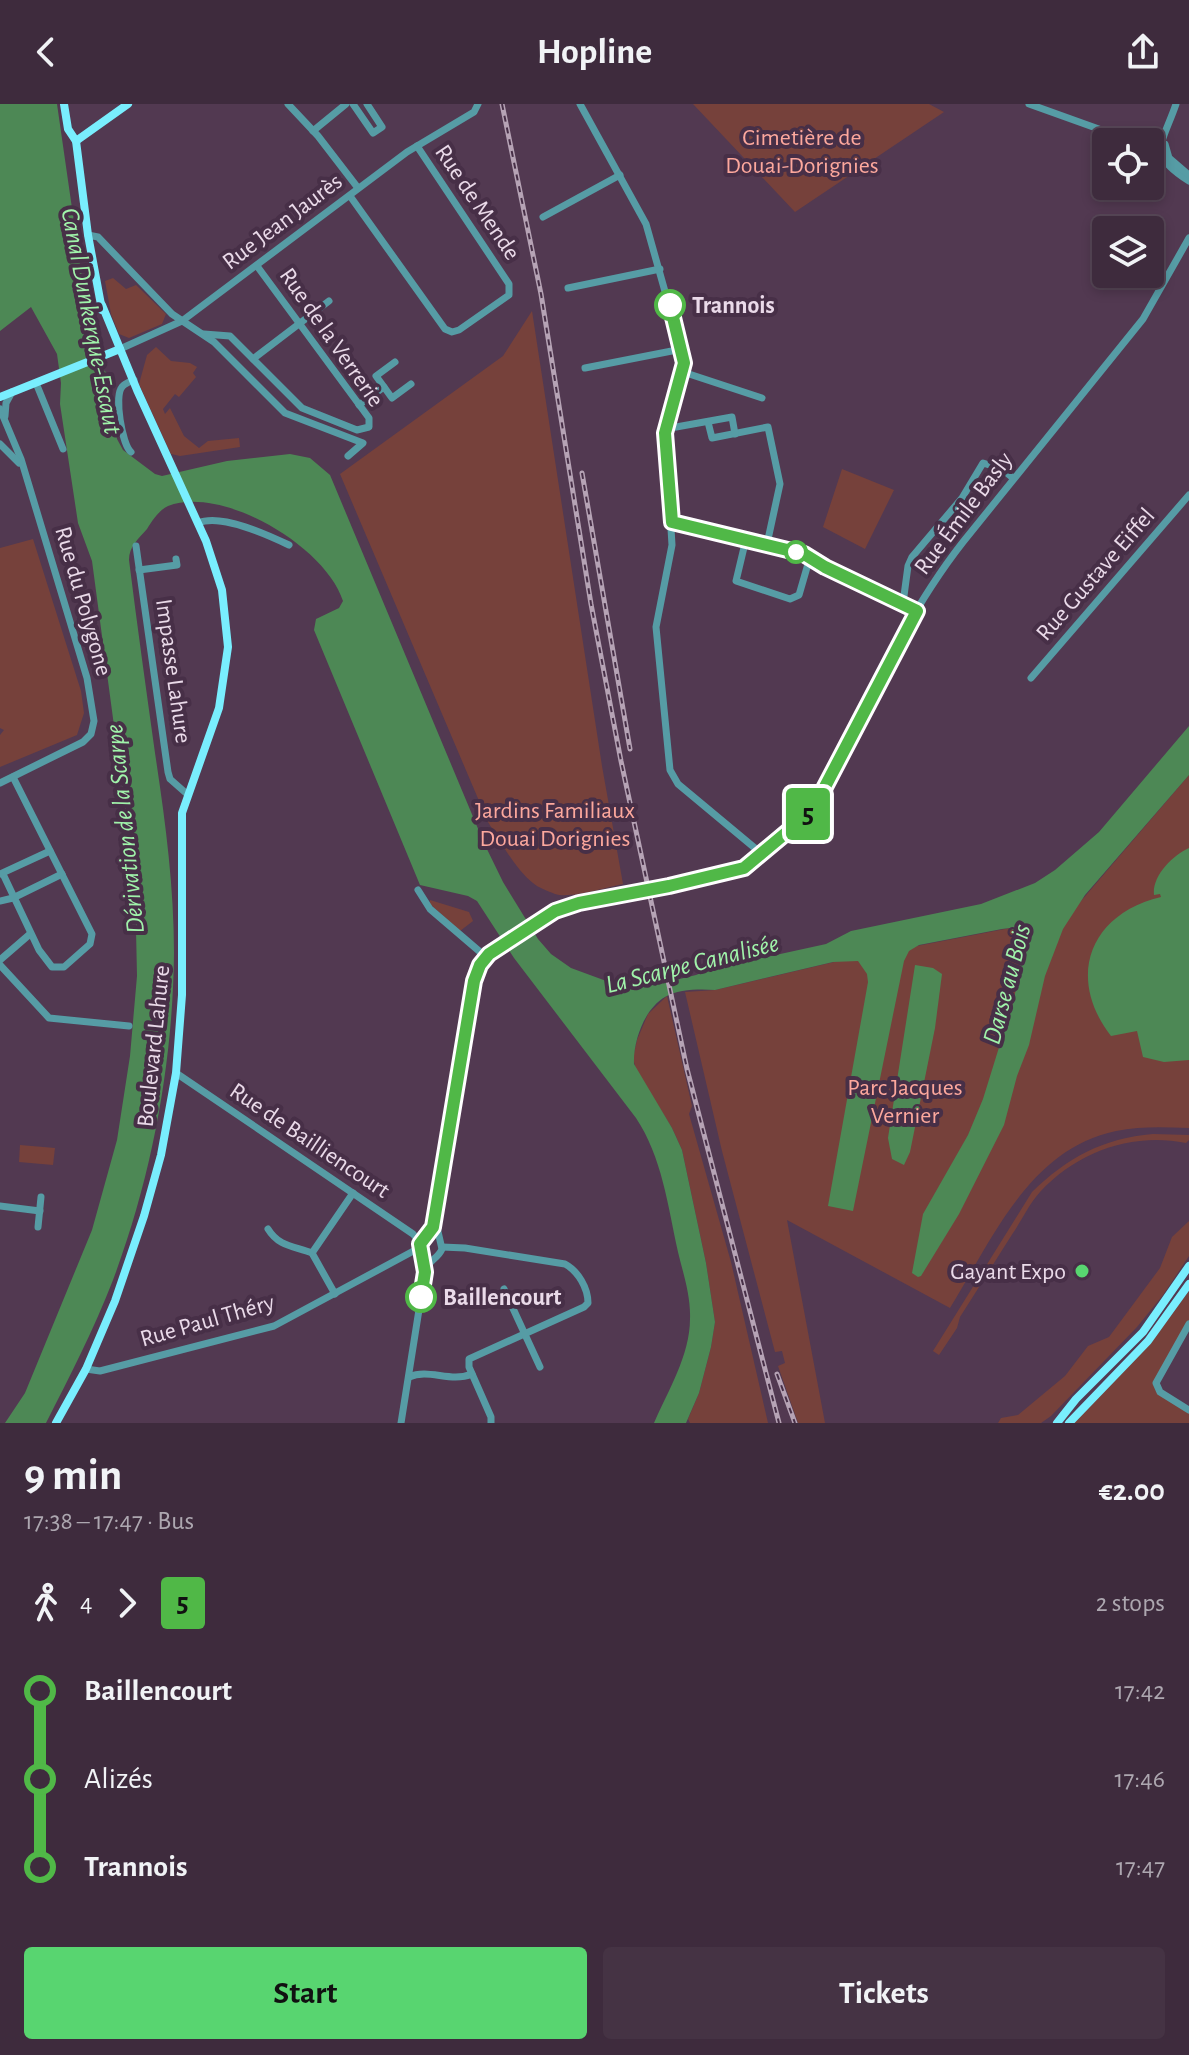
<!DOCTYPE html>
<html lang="en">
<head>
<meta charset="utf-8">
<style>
  :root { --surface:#3e2b3d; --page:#453344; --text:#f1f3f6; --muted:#ada7b0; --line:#574757; --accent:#58d570 }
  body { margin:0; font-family:"Alegreya Sans",sans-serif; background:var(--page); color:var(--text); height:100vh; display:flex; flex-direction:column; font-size:30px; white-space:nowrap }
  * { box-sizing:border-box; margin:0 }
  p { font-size:26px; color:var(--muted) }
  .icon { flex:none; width:44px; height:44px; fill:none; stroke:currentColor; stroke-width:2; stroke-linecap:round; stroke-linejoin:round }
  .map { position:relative; height:1319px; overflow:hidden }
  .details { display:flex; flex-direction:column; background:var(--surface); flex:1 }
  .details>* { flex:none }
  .badge { padding:0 16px; border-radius:6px; font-size:28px; line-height:52px }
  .fabs { position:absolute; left:1092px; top:24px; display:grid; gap:16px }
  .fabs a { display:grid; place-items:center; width:72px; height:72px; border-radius:8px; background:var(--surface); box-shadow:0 4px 12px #0003,0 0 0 2px var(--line); font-size:40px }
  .map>.badge { position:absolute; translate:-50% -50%; box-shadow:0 0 0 4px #fff }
  .legs { display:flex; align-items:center; gap:12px; height:88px; padding:0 24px; font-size:26px }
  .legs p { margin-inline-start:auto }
  .summary { display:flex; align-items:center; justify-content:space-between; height:136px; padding:0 24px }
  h1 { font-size:44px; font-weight:600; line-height:60px }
  .cta { display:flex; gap:16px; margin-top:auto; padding:16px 24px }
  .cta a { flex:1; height:92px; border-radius:8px; background:var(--accent); color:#111; font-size:32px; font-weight:600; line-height:92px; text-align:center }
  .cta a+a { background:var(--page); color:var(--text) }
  ul { padding:0 24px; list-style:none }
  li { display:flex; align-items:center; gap:28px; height:88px; font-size:30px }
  li i { display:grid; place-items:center; width:12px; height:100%; margin:0 10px; background:currentColor }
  li i::after { content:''; width:20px; height:20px; margin:-10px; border:6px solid; border-radius:50%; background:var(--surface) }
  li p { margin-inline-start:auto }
  li:first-child i { background:linear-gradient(#0000 50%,currentColor 0) }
  li:last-child i { background:linear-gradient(currentColor 50%,#0000 0) }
  header { display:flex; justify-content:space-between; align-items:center; height:104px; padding:0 24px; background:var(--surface); font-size:36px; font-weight:600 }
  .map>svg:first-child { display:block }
  .green { fill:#76413b }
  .water { fill:#4d8855 }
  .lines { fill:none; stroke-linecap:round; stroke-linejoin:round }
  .minor { stroke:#569ca5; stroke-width:7 }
  .major { stroke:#79eefe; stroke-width:8 }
  .rail-casing { stroke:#b6a3b5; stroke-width:5 }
  .rail { stroke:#472f47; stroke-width:2; stroke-dasharray:6; stroke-linecap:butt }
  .line-1-casing { stroke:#fff; stroke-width:18 }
  .line-1 { stroke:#50b847; stroke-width:12 }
  .stop-1-dot { fill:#fff; stroke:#50b847; stroke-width:4 }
  .poi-dot { fill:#58d570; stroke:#472f47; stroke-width:3 }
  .labels { text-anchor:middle; stroke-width:8; stroke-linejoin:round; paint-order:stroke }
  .park-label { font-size:24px; fill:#fda89d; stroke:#472f47 }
  .street-label { font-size:24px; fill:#eadae9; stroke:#472f47 }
  .stop-label { font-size:24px; font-weight:bold; fill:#eadae9; stroke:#472f47; text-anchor:start }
  .poi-label { font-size:24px; fill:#eadae9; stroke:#472f47; text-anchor:end }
  .water-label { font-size:26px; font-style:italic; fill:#a0f3aa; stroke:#472f47 }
</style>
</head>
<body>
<header><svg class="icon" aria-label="back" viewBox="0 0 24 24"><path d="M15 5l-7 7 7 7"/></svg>Hopline<svg class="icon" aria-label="share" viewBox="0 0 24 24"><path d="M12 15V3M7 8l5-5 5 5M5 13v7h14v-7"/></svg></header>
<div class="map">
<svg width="1189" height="1319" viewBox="0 0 1189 1319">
  <rect width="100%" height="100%" fill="#523951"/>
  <g class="green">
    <path d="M693,0H929L944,8L795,108Z"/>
    <path d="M113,174L126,185L136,181L166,210L162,220L129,234L119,230L111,210L105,177Z"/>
    <path d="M532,207L602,662L623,780C607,783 570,795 555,790C550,788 537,783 533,779C516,766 500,737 488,718L340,370L503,252Z"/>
    <path d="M156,243L171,257L190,259L197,263L193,269L196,273L179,293L175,290L163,305L165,310L170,304L184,332L199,344L208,337L239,334L240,343L180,352L171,350L139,280L147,251Z"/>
    <path d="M842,365L894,386L865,445L823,423Z"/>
    <path d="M33,435L81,587L84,609L77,631L0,663V631L4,626L0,624V444Z"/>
    <path d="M1189,671V1024C1164,1023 1140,1022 1116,1027C1029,1045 992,1136 950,1204L787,1116L825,1319H798L778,1262L785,1259L782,1247L775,1248L722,1047L685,888L715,886L834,858L1010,824L1075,804Z"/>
    <path d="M430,796L469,808L473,817L460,827L430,800Z"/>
    <path d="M667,892L692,1002L689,1010L731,1158L768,1319H690L688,1315L699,1289L711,1243L715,1218L706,1159L682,1046L672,1024L636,966L633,954L637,936L648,910Z"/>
    <path d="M1153,1030L1189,1031V1036L1186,1039C1132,1028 1077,1048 1040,1088C1029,1100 1022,1116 1013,1129C995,1157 978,1185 960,1213L957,1224L939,1251L933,1247L1032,1088C1067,1054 1103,1034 1153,1030Z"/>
    <path d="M20,1041L55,1044L53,1061L19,1058Z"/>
    <path d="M1189,1117V1152L1163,1191L1137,1223L1051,1312L1041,1319H998L1001,1314L1018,1311L1065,1272L1088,1242L1109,1233L1160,1164L1172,1133Z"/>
    <path d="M1189,1187V1216L1153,1280L1159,1290L1189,1309V1319H1074L1151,1239Z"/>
  </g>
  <g class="water">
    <path d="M0,0H57L93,250L97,260L108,270L117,335L123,346L155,370L162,372L227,357L290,350L310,354L330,371L484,739L503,778L538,835L551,850L571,864L609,878L663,879L696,871L711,865L826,840L851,827L981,800L1035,779L1055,766L1099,728L1189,622V671L1085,791L1063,825L1045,872L1029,941L1017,972L1004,1021L959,1110L921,1172L918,1173L912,1169L923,1110L968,1031L983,995L1014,895L1023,846L1017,829L1010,824L1002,825L919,841L909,847L904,857L853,1107L828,1102L868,878L867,870L858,857L833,858L715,886C700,885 678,885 665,893C644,905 633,938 634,960L672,1024L682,1046L706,1159L715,1218L711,1243L699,1289L686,1319H654C668,1287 690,1251 690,1215C691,1192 683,1169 678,1148C668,1102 662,1053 636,1014L514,854L477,797L468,792L420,781L314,526L316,515L339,504L343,497C326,443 223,381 168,402C159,406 152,417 147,425C138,435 129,443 129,456C137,520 146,585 155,649C165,715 174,781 174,849C173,959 152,1072 113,1176C94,1225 70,1272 46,1319H5L25,1289L92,1126L117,1036L130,952L137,872L135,779L92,457L78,419L60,300L61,279L57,250L31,203L0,227Z"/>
    <path d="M1189,744V956L1164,958L1143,953L1137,927L1111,932C1066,874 1089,810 1161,793L1160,790L1154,791C1152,772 1172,752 1189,744Z"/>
    <path d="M915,861L933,864L942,870L935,924L910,1048L904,1061L892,1055L888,1034Z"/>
  </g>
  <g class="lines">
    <g class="minor">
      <path d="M288,0L318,32L358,84"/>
      <path d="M353,0L373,29L382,23L367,0"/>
      <path d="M580,0L646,120L684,255L682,273L665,325L672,441L656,523L670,666L678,680L762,750"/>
      <path d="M1029,0L1135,38"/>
      <path d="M1176,0C1162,41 1146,50 1189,77"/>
      <path d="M313,27L346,0"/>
      <path d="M1101,28L1120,38"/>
      <path d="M1165,40L1169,54L1189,71"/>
      <path d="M350,92L445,225L452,228L459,226L509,191V180L417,42"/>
      <path d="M543,113L620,71"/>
      <path d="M88,131L98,133L172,210L214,238L285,309L363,339L348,352"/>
      <path d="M568,184L660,165"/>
      <path d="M204,230L230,232L302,304L357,326L369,323V314L257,162"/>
      <path d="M120,245L182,217L407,48L474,8L478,0"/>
      <path d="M253,255L329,197"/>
      <path d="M395,258L376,272L392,294L411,280"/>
      <path d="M585,264L682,245"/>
      <path d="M683,268L762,294"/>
      <path d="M36,279L63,345"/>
      <path d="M359,301L384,283"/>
      <path d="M0,305L21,355L87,574L94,617L91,630L83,638L0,679"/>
      <path d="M5,312L6,299L12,288"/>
      <path d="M708,318L712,334L768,323L780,380L767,440"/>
      <path d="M665,325L732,313L735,330"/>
      <path d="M0,340L19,359"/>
      <path d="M131,348C122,340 114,292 122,283C123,281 132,276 134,276"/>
      <path d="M672,418L804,450L917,507"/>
      <path d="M198,419C221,409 268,431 289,441"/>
      <path d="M746,435L736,477L790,495L799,491L810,453"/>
      <path d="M136,442L168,668L170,675L187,690"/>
      <path d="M139,466L177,461L176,455"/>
      <path d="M903,499L908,462L912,453L962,394L983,359L1002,365L1013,374"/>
      <path d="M1031,574L1189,391"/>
      <path d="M0,770L50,747"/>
      <path d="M3,770L39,846L52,863H64L90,840L92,830L13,673"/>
      <path d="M418,786L430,805L486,853"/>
      <path d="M0,797L13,794L62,770"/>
      <path d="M0,856L30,830"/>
      <path d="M0,861L49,914L129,922"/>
      <path d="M176,969L413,1130L420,1138"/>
      <path d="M0,1102L40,1107"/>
      <path d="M38,1123L41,1093"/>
      <path d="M268,1125C279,1143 294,1142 312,1149L335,1190"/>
      <path d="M442,1143L465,1144L565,1160C578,1167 588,1184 588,1199L584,1203L469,1255V1263L491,1313V1319"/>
      <path d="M312,1149L353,1089"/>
      <path d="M425,1168L420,1140L433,1123L474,877L480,861L491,849L561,804L744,764L805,713L822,689C865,604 904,513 963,438L1143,215L1189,134"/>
      <path d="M504,1185L540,1263"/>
      <path d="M1189,1220L1156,1279L1160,1288L1189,1306"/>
      <path d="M86,1265L100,1267L274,1222L419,1144"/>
      <path d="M409,1273C429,1264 450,1279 472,1270"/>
      <path d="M401,1319L425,1168C428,1156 438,1155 442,1145L436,1119"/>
    </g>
    <g class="major">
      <path d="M64,0L68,25L76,37L88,131L102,206"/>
      <path d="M76,37L128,0"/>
      <path d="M0,293L120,245"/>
      <path d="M56,1319L86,1265L115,1197L144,1112L161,1051L176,969L182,891V709L219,604L228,543L222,486L206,437L137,286L102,201"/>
      <path d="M1057,1319L1076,1295L1143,1228L1189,1162"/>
      <path d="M1069,1319L1148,1237L1189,1180"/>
    </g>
    <g class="rail-casing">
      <g id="rail">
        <path d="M502,0L541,190L591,500L621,657L687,965L779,1319"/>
        <path d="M582,369L630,645"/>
        <path d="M777,1270L795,1319"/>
      </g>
    </g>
    <use href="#rail" class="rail"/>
  </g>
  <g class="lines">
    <g class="line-1-casing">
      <path id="line-1" d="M421,1193L425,1168L420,1140L433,1123L474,877L480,861L489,850L555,807L579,799L669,782L744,764L805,713L816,700L917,507L825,463L804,450L672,418L665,329L684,259L670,201"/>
    </g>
    <use href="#line-1" class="line-1"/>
  </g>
  <g class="stop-1-dot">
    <circle cx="670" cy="201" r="14"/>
    <circle cx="796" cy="448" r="10"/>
    <circle cx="421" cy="1193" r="14"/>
  </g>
  <circle class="poi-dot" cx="1082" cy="1167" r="8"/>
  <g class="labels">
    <g class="park-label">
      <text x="802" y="41">Cimetière de<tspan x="802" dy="28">Douai-Dorignies</tspan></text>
      <text x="555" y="714">Jardins Familiaux<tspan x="555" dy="28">Douai Dorignies</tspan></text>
      <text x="905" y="991">Parc Jacques<tspan x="905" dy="28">Vernier</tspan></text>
    </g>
    <g class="street-label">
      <text transform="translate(478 98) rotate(56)" y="8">Rue de Mende</text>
      <text transform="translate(282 117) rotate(-37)" y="8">Rue Jean Jaurès</text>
      <text transform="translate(332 233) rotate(55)" y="8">Rue de la Verrerie</text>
      <text transform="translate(963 409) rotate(-53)" y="8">Rue Émile Basly</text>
      <text transform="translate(1095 470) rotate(-49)" y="8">Rue Gustave Eiffel</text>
      <text transform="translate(84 497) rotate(74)" y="8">Rue du Polygone</text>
      <text transform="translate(174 567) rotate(82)" y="8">Impasse Lahure</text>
      <text transform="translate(153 942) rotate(-84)" y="8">Boulevard Lahure</text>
      <text transform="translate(310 1036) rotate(34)" y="8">Rue de Bailliencourt</text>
      <text transform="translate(207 1216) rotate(-16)" y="8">Rue Paul Théry</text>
    </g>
    <g class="stop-label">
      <text x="692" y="209">Trannois</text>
      <text x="443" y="1201">Baillencourt</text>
    </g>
    <g class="poi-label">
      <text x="1066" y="1175">Gayant Expo</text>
    </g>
    <g class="water-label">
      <text transform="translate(92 217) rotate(79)" y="9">Canal Dunkerque-Escaut</text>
      <text transform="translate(124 725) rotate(-96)" y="9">Dérivation de la Scarpe</text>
      <text transform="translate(692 859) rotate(-14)" y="9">La Scarpe Canalisée</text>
      <text transform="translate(1006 880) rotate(-75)" y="9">Darse au Bois</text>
    </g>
  </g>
</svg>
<div class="fabs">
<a><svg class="icon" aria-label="locate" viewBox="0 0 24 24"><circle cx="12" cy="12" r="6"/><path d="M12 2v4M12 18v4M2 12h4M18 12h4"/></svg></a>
<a><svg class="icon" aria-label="layers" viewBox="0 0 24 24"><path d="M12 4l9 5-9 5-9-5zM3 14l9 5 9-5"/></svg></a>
</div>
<b class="badge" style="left:808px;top:710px;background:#50b847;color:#111">5</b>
</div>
<section class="details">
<div class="summary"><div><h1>9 min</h1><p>17:38 – 17:47 · Bus</p></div><b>€2.00</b></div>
<div class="legs"><svg class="icon" aria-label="walk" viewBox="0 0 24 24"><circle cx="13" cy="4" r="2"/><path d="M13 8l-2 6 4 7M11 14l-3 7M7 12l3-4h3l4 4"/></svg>4<svg class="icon" aria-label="forward" viewBox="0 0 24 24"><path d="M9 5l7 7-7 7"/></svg><b class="badge" style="background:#50b847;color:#111">5</b><p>2 stops</p></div>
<ul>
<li><i style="color:#50b847"></i><b>Baillencourt</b><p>17:42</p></li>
<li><i style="color:#50b847"></i><span>Alizés</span><p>17:46</p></li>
<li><i style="color:#50b847"></i><b>Trannois</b><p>17:47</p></li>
</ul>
<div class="cta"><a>Start</a><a>Tickets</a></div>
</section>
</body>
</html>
